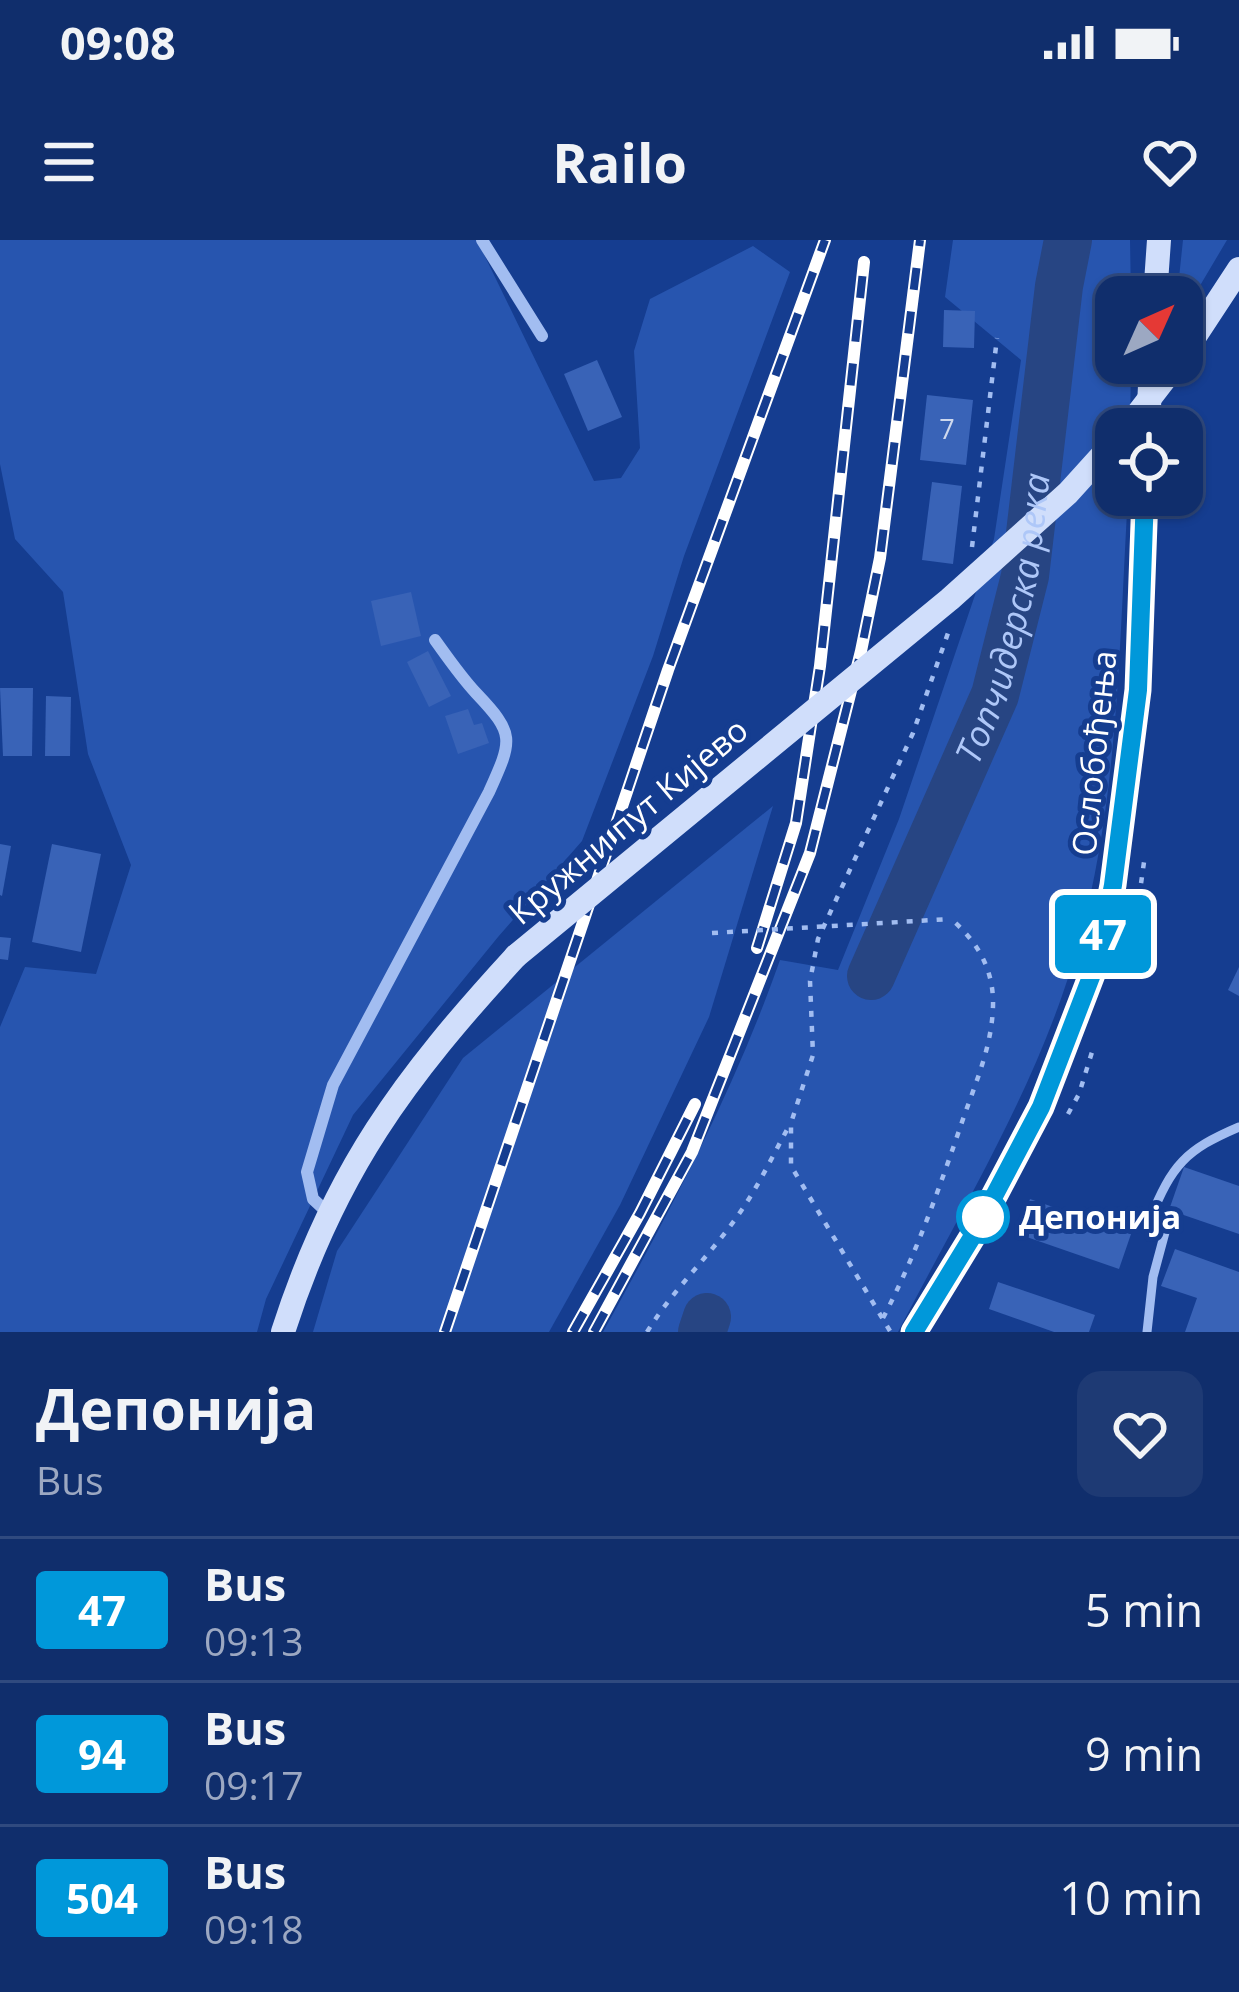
<!DOCTYPE html>
<html lang="en">
<head>
<meta charset="utf-8">
<style>
  :root { --surface:#102e6c; --page:#1e3a74; --text:#f1f3f6; --muted:#9ca8c2; --line:#304a7f }
  body { margin:0; font-family:"Open Sans",sans-serif; background:var(--page); color:var(--text); height:100vh; display:flex; flex-direction:column; font-size:45px; white-space:nowrap }
  * { box-sizing:border-box; margin:0 }
  p { font-size:39px; color:var(--muted) }
  .icon { flex:none; width:66px; height:66px; fill:none; stroke:currentColor; stroke-width:2; stroke-linecap:round; stroke-linejoin:round }
  .map { position:relative; height:1092px; overflow:hidden }
  .details { display:flex; flex-direction:column; background:var(--surface); flex:1 }
  .details>* { flex:none }
  .badge { padding:0 24px; border-radius:9px; font-size:42px; line-height:78px }
  .needle { width:78px; rotate:45deg }
  .tools { position:absolute; left:1095px; top:36px; display:grid; gap:24px }
  .tools a { display:grid; place-items:center; width:108px; height:108px; border-radius:24px; background:var(--surface); box-shadow:0 3px 9px #0004,0 0 0 3px var(--line); font-size:60px }
  .map>.badge { position:absolute; translate:-50% -50%; box-shadow:0 0 0 6px #fff }
  .round { display:grid; place-items:center; flex:none; width:126px; height:126px; border-radius:24px; background:var(--page) }
  .summary { display:flex; align-items:center; justify-content:space-between; height:204px; padding:0 36px }
  h1 { font-size:57px; font-weight:700; line-height:90px }
  ul { padding:0; list-style:none }
  li { display:flex; align-items:center; gap:36px; height:144px; padding:0 36px; border-top:3px solid var(--line) }
  li div { flex:1 }
  li b { display:block; font-size:45px }
  li em { font-style:normal }
  li .badge { min-width:132px; font-weight:700; text-align:center }
  .status { display:flex; justify-content:space-between; align-items:center; height:84px; padding:0 60px; background:var(--surface); direction:ltr }
  .status svg { height:33px; fill:currentColor }
  header { display:flex; justify-content:space-between; align-items:center; height:156px; padding:0 36px; background:var(--surface); font-size:54px; font-weight:700 }
  .map>svg:first-child { display:block }
  .green { fill:#2755af }
  .lines { fill:none; stroke-linecap:round; stroke-linejoin:round }
  .river { stroke:#274583; stroke-width:48 }
  .building { fill:#3963b7 }
  .path { stroke:#a2bdf1; stroke-width:4.5; stroke-dasharray:6 9; stroke-linecap:butt }
  .lane { stroke:#a2bdf1; stroke-width:9 }
  .street { stroke:#a2bdf1; stroke-width:12 }
  .secondary { stroke:#d0defb; stroke-width:24 }
  .rail-casing { stroke:#fff; stroke-width:12 }
  .rail { stroke:#153d90; stroke-width:8; stroke-dasharray:22; stroke-linecap:butt }
  .path-bridge { stroke:#a2bdf1; stroke-width:4.5; stroke-dasharray:6 9; stroke-linecap:butt }
  .secondary-bridge { stroke:#d0defb; stroke-width:24 }
  .line-casing { stroke:#fff; stroke-width:27 }
  .line { stroke:#0098da; stroke-width:18 }
  .stop-dot { fill:#fff; stroke:#0098da; stroke-width:6 }
  .labels { text-anchor:middle; stroke-width:10; stroke-linejoin:round; paint-order:stroke }
  .number-label { font-size:27px; fill:#ced8ed }
  .street-label { font-size:33px; fill:#fff; stroke:#153d90 }
  .stop-label { font-size:33px; font-weight:bold; fill:#fff; stroke:#153d90; text-anchor:start }
  .water-label { font-size:36px; font-style:italic; fill:#aec7f8; stroke:#153d90 }
</style>
</head>
<body>
<div class="status"><b>09:08</b><svg viewBox="0 0 49 12"><path d="M0 12V9h3v3zM5 12V6h3v6zM10 12V3h3v9zM15 12V0h3v12zM26 1h20v11H26zM47 4h2v5h-2z"/></svg></div>
<header><svg class="icon" aria-label="menu" viewBox="0 0 24 24"><path d="M4 6h16M4 12h16M4 18h16"/></svg>Railo<svg class="icon" aria-label="heart" viewBox="0 0 24 24"><path d="M12 20l-8-8c-3-5 5-10 8-4 3-6 11-1 8 4z"/></svg></header>
<div class="map">
<svg width="1239" height="1092" viewBox="0 0 1239 1092">
  <rect width="100%" height="100%" fill="#153d90"/>
  <g class="green">
    <path d="M0,0H477L594,241L621,238L640,208L634,111L650,59L753,6L790,32L684,316L653,416L582,601L498,697L353,875L266,1059L257,1092H0V787L25,727L96,734L131,625L88,514L63,352L15,299L0,224Z"/>
    <path d="M953,0H1130L1131,57H1116V123H1131L1130,189H1116V255H1128C1119,403 1119,557 1079,701C1042,839 963,966 898,1092H603C670,971 734,851 780,720L838,730L899,579L994,299L1021,120L945,57Z"/>
    <path d="M1183,0H1227L1182,76V57H1177Z"/>
    <path d="M773,566L709,777L620,965L549,1092H313L337,1011L463,818Z"/>
  </g>
  <g class="lines">
    <g class="river">
      <path id="s1" d="M871,736L995,455L1025,336L1059,46L1068,0"/>
      <path d="M702,1092L707,1077"/>
    </g>
  </g>
  <g class="building">
    <path d="M944,70L975,71L974,108L943,107Z"/>
    <path d="M597,120L622,177L588,191L564,134Z"/>
    <path d="M927,155L973,160L966,225L920,220Z"/>
    <path d="M932,242L962,246L953,324L922,320Z"/>
    <path d="M411,352L421,396L381,406L371,361Z"/>
    <path d="M428,411L451,456L429,467L407,422Z"/>
    <path d="M0,448H33L32,516H3Z"/>
    <path d="M46,456L71,457L70,516H45Z"/>
    <path d="M468,469L474,485L482,483L489,503L458,514L445,476Z"/>
    <path d="M0,604L11,606L2,656L0,655Z"/>
    <path d="M52,604L101,614L81,712L32,702Z"/>
    <path d="M0,697L11,698L8,720L0,719Z"/>
    <path d="M1239,727V756L1228,750Z"/>
    <path d="M1184,927L1239,946V994L1169,970Z"/>
    <path d="M1030,959L1131,994L1119,1029L1018,994Z"/>
    <path d="M1175,1009L1239,1032V1092H1185L1197,1058L1161,1046Z"/>
    <path d="M998,1042L1095,1075L1089,1092H1054L989,1069Z"/>
  </g>
  <g class="lines">
    <g class="path">
      <path d="M972,307L997,98"/>
      <path d="M1139,658L1144,622"/>
      <path d="M1068,874L1079,854L1092,812"/>
      <path d="M883,1078C916,1015 939,949 962,882C975,844 992,807 993,766C994,730 978,702 951,679"/>
      <path d="M890,1091L791,926V883L813,815L810,741L818,699L913,493L948,393"/>
      <path d="M647,1092C674,1048 712,1014 741,971C759,945 773,915 788,888"/>
    </g>
    <g class="lane">
      <path d="M1150,979C1172,925 1185,910 1239,887"/>
      <path d="M1147,1092L1153,1037L1167,985"/>
    </g>
    <g class="street">
      <path d="M482,0L542,96"/>
      <path d="M327,972L313,959L307,932L333,845L489,552C513,499 515,494 476,453C461,437 448,418 435,400"/>
    </g>
    <g class="secondary">
      <path d="M1155,57L1159,0"/>
      <path d="M1182,116L1239,29"/>
      <path d="M1148,189L1151,123"/>
      <path d="M283,1092C334,932 404,838 516,716"/>
      <path d="M915,1092L974,994L1041,867L1099,716L1113,645L1138,450L1145,255"/>
    </g>
    <g class="rail-casing">
      <g id="rail">
        <path d="M757,708L796,583L820,426L864,22"/>
        <path d="M445,1092L668,430L825,0"/>
        <path d="M573,1092L640,973L695,864"/>
        <path d="M594,1092L692,912L810,613L861,411L880,318L920,0"/>
      </g>
    </g>
    <use href="#rail" class="rail"/>
    <path class="path-bridge" d="M712,693L951,679"/>
    <g class="secondary-bridge">
      <path d="M1126,189L1177,123"/>
      <path d="M516,716L950,359L1068,253L1116,200"/>
    </g>
  </g>
  <g class="lines">
    <g class="line-casing">
      <path id="line" d="M914,1092L974,994L1041,867L1099,716L1113,645L1138,450L1145,255"/>
    </g>
    <use href="#line" class="line"/>
  </g>
  <circle class="stop-dot" cx="983" cy="977" r="24"/>
  <g class="labels">
    <g class="number-label">
      <text x="947" y="199">7</text>
    </g>
    <g class="street-label">
      <text transform="translate(1094 513) rotate(-84)" y="12">Ослобођења</text>
      <text transform="translate(628 581) rotate(-40)" y="12">Кружни пут Кијево</text>
    </g>
    <g class="stop-label">
      <text x="1019" y="989">Депонија</text>
    </g>
    <g class="water-label">
      <text dy="13" stroke="none"><textPath href="#s1" startOffset="384">Топчидерска река</textPath></text>
    </g>
  </g>
</svg>
<div class="tools">
<a><svg class="needle" viewBox="-14 -14 28 28"><path d="M0-13l5 13h-10z" fill="#e53935"/><path d="M0 13l5-13h-10z" fill="#9ca8c2"/></svg></a>
<a><svg class="icon" aria-label="locate" viewBox="0 0 24 24"><circle cx="12" cy="12" r="6"/><path d="M12 2v4M12 18v4M2 12h4M18 12h4"/></svg></a>
</div>
<b class="badge" style="left:1103px;top:694px;background:#0098da;color:#fff">47</b>
</div>
<section class="details">
<div class="summary"><div><h1>Депонија</h1><p>Bus</p></div><a class="round"><svg class="icon" aria-label="heart" viewBox="0 0 24 24"><path d="M12 20l-8-8c-3-5 5-10 8-4 3-6 11-1 8 4z"/></svg></a></div>
<ul>
<li><span class="badge" style="background:#0098da;color:#fff">47</span><div><b>Bus</b><p>09:13</p></div><em>5 min</em></li>
<li><span class="badge" style="background:#0098da;color:#fff">94</span><div><b>Bus</b><p>09:17</p></div><em>9 min</em></li>
<li><span class="badge" style="background:#0098da;color:#fff">504</span><div><b>Bus</b><p>09:18</p></div><em>10 min</em></li>
</ul>
</section>
</body>
</html>
